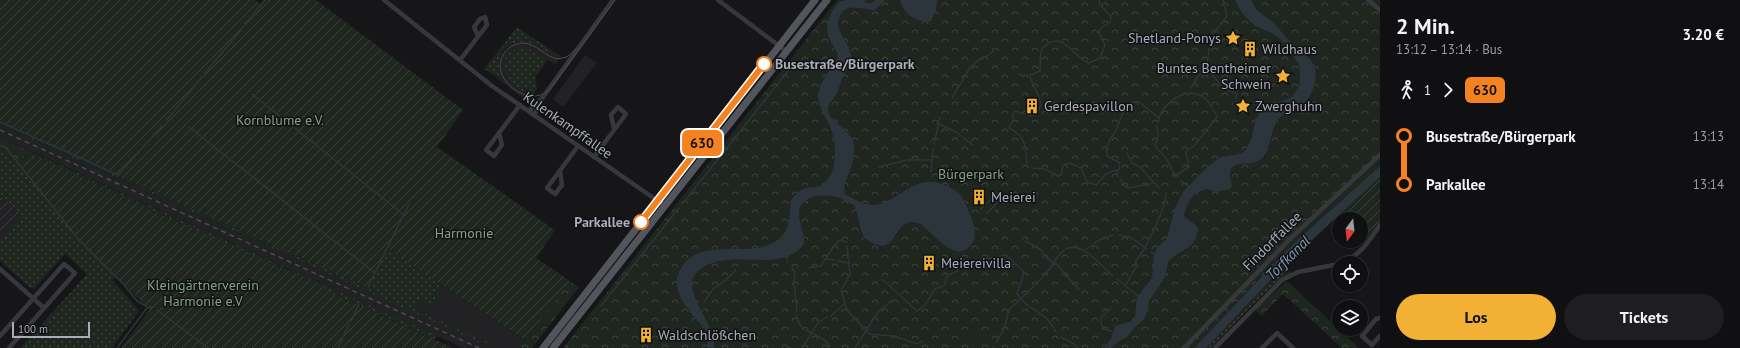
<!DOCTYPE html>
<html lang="de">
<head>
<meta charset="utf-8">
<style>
  :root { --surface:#101012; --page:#1e1e20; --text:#f1f3f6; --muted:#9c9d9f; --line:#303032; --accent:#f2b134 }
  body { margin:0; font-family:"PT Sans",sans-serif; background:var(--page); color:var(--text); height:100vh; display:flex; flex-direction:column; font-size:15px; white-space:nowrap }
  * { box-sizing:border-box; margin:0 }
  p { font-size:13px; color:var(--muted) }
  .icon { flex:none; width:22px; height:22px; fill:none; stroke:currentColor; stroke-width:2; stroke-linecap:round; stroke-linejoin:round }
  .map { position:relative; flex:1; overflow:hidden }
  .drawer { display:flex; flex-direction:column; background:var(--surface); width:360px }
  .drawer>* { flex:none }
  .badge { padding:0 8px; border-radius:6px; font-size:14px; line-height:26px }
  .needle { width:26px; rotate:195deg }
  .fabs { position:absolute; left:1332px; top:212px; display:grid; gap:8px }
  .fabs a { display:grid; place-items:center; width:36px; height:36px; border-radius:50%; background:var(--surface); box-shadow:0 1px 3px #0004,0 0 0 1px var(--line); font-size:20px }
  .scale { position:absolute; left:12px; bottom:10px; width:78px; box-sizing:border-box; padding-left:4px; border:2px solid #a8adb8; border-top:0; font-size:11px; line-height:14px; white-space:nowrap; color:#a8adb8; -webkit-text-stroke:3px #111113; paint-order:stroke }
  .map>.badge { position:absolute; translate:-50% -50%; box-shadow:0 0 0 2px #fff }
  .legs { display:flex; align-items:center; gap:6px; height:44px; padding:0 16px; font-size:13px }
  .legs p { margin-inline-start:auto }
  .summary { display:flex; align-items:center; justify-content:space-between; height:68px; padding:0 16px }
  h1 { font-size:22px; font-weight:700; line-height:30px }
  .cta { display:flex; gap:8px; margin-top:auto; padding:8px 16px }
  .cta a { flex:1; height:46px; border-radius:24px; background:var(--accent); color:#111; font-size:16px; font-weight:700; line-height:46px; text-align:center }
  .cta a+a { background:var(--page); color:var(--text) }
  ul { padding:0 16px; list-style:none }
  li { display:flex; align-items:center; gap:14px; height:48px; font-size:15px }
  li i { display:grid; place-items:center; width:6px; height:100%; margin:0 5px; background:currentColor }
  li i::after { content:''; width:10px; height:10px; margin:-5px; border:3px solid; border-radius:50%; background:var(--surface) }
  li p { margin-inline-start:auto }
  li:first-child i { background:linear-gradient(#0000 50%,currentColor 0) }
  li:last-child i { background:linear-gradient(currentColor 50%,#0000 0) }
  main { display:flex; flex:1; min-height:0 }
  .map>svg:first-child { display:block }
  .built { fill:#222225 }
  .industrial { fill:url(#industrial-furrows) }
  .grass { fill:url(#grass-dots) }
  .forest { fill:url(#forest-crowns) }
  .garden { fill:url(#garden-furrows) }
  .pitch { fill:#1e261f }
  .water { fill:#2c353c }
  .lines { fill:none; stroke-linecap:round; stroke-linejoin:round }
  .stream { stroke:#2c353c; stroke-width:1.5 }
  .minor { stroke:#37383d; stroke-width:4.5 }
  .primary { stroke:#53555c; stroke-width:7 }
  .tram { stroke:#4a4c52; stroke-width:1 }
  .rail { stroke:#4a4c52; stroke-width:1.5; stroke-dasharray:5 4; stroke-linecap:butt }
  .line-1-casing { stroke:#fff; stroke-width:9 }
  .line-1 { stroke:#f58220; stroke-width:6 }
  .stop-1-dot { fill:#fff; stroke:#f58220; stroke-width:2 }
  .labels { text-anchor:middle; stroke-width:3; stroke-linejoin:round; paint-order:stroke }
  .poi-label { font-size:14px; fill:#a8adb8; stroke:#111113; text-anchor:start }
  .stop-label { font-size:14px; font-weight:bold; fill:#a8adb8; stroke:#111113; text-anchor:start }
  .park-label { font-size:14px; fill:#7fa381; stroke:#111113 }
  .street-label { font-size:14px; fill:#a8adb8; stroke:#111113 }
  .water-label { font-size:15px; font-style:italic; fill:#7f9bb3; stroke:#111113 }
</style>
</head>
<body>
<main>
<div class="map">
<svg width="1380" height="348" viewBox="0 0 1380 348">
  <defs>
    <pattern id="industrial-furrows" width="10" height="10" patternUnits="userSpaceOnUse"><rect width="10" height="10" fill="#222225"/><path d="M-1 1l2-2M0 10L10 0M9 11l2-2" fill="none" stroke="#3f3f43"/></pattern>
    <pattern id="grass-dots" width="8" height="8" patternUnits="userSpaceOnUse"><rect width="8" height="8" fill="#1e261f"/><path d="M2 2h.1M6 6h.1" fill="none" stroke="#3c433d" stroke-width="1.8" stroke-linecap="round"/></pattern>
    <pattern id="forest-crowns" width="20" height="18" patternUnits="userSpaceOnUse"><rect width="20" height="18" fill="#1e261f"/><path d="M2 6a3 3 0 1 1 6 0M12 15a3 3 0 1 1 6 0" fill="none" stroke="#3c433d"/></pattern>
    <pattern id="garden-furrows" width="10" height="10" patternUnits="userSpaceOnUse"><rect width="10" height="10" fill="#1e261f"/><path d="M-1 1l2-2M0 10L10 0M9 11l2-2" fill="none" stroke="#3c433d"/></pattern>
  </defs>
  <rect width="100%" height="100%" fill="#161618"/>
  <g class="built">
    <path d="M527,41L548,52L550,49L561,56L556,64L553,63L528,48L527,94L534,96L528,102L494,76L498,78L500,75L499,61L507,48L513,44Z"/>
    <path d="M585,55L597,63L563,107L553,99Z"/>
    <path d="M0,125L320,270L486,342L415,309L421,300L431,305L443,285L523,339L517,348H463L0,137Z"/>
  </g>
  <path class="industrial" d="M0,195L22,215L0,240Z"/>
  <g class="grass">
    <path d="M517,27L550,49L548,52L527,41C523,42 519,42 514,43C500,48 497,62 500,75L499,78L484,69Z"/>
    <path d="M521,47L528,48L548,60L535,77L537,89L533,95C509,90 489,57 521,47Z"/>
    <path d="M0,145L25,170L60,215L116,277L112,280L137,308L139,311L112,348H20L87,274L65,254L34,289L29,287L0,261V240L22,215L0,195Z"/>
    <path d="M36,154L437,336L434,339L330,292L287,269L253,256L146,208L138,202L35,156Z"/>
    <path d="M388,248L443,285L431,305L421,300L415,309L487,342L485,345L289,256L290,253L368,288Z"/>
    <path d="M1285,265L1291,273C1261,291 1237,323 1212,348H1206Z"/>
  </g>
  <g class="forest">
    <path d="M837,0H1380V166L1294,243L1194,348H563Z"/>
    <path d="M0,123L15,130L290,253L289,256L0,125Z"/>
    <path d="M0,137L36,154L33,160L23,156L19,164L0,145Z"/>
    <path d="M570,281L579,287L532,348H517L523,339L525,340Z"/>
    <path d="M1287,281L1359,348H1342L1283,294L1262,316L1254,309Z"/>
  </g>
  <g class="garden">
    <path d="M0,0H255L261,4L264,0H316L463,110L437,147L555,230L536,258L570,281L525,340L388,248L368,288L0,123Z"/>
    <path d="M23,156L33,160L35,156L138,202L146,208L329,288L330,292L453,348H121L150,309L133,294L80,240L19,164Z"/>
    <path d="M1380,177V221L1367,239L1361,232V219H1349L1342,212Z"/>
    <path d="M994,190L1003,199L990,216C982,214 979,211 977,203L986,194L988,196Z"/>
  </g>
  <path class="pitch" d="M975,325L985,335V343H970L965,331Z"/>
  <g class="water">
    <path d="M846,0H865L864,2L867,5L876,0H885L875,10C864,10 848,2 841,14C830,31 854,42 851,61C850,67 845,71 843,77C840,83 839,90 835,96C832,101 828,104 828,109C827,119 847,128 852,139C861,162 840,181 845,194C854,199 863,205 874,205C900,203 913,172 945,185C955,189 962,194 966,205C971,216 977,228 974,240C958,272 930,227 918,223C893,215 899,254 874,244C857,237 861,219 854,205C849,203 844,200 840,198C826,193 800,194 799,213C799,224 805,232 804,243C784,276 729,246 699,270C676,290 717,321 714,348H707L708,333C700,322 689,313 683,302C677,292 674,280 680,270C701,231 757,265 783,235C791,226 789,210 791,200C794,196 798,191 803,189C814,185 821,191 829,177C837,166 836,145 832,132C828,119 818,109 818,95C819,81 832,70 838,57C837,50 833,46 830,40C823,27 830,12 839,2Z"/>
    <path d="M900,0H937L936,10L931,21C916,23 904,15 900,0Z"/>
    <path d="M1235,0H1251C1257,14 1264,14 1274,23C1279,28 1283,34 1288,40C1296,48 1312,56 1315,68C1318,81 1311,99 1301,107C1293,113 1281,112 1276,123C1270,134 1271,147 1263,157C1252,171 1222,153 1232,185L1230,189L1215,192L1207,189C1192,192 1187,203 1184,216L1198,227L1196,239L1189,247L1173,257L1168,262L1165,277L1149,301L1148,310L1144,319L1135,327L1127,337L1119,341L1111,348H1104L1111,339L1115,326L1132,321L1135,316L1137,297L1152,278L1154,255L1157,248L1167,238L1175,208L1182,193L1207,167L1221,157L1239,154L1245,151L1252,137L1255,121L1262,109L1292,97L1299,86L1300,78L1299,65L1285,43L1274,34L1255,26L1242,13Z"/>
    <path d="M1380,166V177L1281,269L1206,348H1194L1294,243Z"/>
  </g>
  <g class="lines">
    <g class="stream">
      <path d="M245,24L265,0"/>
      <path d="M986,57L994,51"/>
      <path d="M1206,71L1210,72L1223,88L1237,94L1236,98"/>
      <path d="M205,73L242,29"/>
      <path d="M1018,74L1022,75"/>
      <path d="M1191,88L1198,76L1206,71L1211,37L1227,16L1223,0"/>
      <path d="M252,94L404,215"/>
      <path d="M952,98L971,66L983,57"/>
      <path d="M1013,119V113L1015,111L1032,116C1052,105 1031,89 1030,75L1040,71C1041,63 1039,56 1042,49C1044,46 1047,44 1049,43C1065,34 1076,59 1089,63L1100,58L1105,45L1099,33L1100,29L1110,22L1111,16L1100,5L1099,0"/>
      <path d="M167,120L201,78"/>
      <path d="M0,122L118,175L162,126"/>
      <path d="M937,123L956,132L973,145"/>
      <path d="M1011,123L1009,128C1027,137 1025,146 1027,163"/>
      <path d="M1158,123L1159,118"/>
      <path d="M1157,126L1158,136L1155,146L1166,158L1176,178"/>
      <path d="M189,127L375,273"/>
      <path d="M934,144L940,117"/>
      <path d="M0,145L6,148L79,240L124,285L137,301L146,306L147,308"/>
      <path d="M1127,153L1132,163L1140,167L1159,188"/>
      <path d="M879,167L907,160H932"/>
      <path d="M1032,168L1045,169L1058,176L1061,175L1063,165L1070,163L1081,168L1087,182L1096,185L1105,175L1112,171L1119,170L1120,163L1107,156C1105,143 1112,138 1117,128C1122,118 1124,100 1139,102L1159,118C1164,104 1183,88 1199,95C1208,98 1213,109 1217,117L1194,146L1187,151L1186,154L1189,167L1175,176"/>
      <path d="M1117,171L1118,177"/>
      <path d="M931,172L933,149"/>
      <path d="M1120,179L1125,186L1129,188L1154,183"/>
      <path d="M1181,181L1189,187"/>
      <path d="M684,202L792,66"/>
      <path d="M1119,235L1130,237L1147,249"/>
      <path d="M1025,241L1041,250L1045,257L1059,266L1065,275L1079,289"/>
      <path d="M847,246L850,274L841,291L847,310L869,334L893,336L918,344L922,341"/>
      <path d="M1085,250L1099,240L1113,235"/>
      <path d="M1151,252L1156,255"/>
      <path d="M786,256L787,262"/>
      <path d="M825,259L839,240L846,242"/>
      <path d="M838,261L850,263"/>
      <path d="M968,263L1006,255L1023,271V277L1017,293C1029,313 1046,310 1056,332"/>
      <path d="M792,268L795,273L794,283L797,311"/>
      <path d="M809,268L821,266L825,259L835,260"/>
      <path d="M1044,276C1050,269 1054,262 1059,255C1077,233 1099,264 1113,276"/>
      <path d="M882,279L917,311L925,305L935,289L944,286L947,276L957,271L964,259"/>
      <path d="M1117,279L1129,289"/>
      <path d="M1126,285L1136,267V260C1145,252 1167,205 1166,193"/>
      <path d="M368,287L409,204"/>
      <path d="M1131,290L1139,297"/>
      <path d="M704,302L713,289L725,281L736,270"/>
      <path d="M601,306L679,208"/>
      <path d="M147,308L152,307"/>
      <path d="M1111,308L1101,318V323L1104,329L1113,332"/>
      <path d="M157,310L208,348"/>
      <path d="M797,315C797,335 823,331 830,348"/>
      <path d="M831,316L844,304"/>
      <path d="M351,321L359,304"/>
      <path d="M1061,337L1074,344L1078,348"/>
      <path d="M996,343L1004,329L1009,310L1042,278"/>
      <path d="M788,347L791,348"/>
      <path d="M117,348L147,308"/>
      <path d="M338,348L349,324"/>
      <path d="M802,348L818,323L827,317"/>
      <path d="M855,348L878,312L891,301"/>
      <path d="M992,348L994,346"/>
    </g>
    <g class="minor">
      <path d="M384,0L492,86L665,206"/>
      <path d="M718,0L786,51"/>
      <path d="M1368,0L1380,10"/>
      <path d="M460,60L487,25L485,17L480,19L474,27L478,36"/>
      <path d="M529,111L543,97L613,0"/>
      <path d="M534,115L543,97"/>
      <path d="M499,133L502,145L494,156L486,150Z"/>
      <path d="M499,133L520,105"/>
      <path d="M594,157L626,114L618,107L611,115L614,128"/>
      <path d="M560,171L562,185L555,194L547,188L578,146"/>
      <path d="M1341,263C1361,255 1368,242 1380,225"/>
      <path d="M0,269L44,308"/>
      <path d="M1380,318L1376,319L1362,336L1372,345L1380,336"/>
      <path d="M0,336L64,264L75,273L9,348"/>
      <path d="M1184,348L1293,236L1380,155"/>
      <path d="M1215,348L1282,280L1298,272L1339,264"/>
      <path d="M1262,348L1277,333L1293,348"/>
    </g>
    <g class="primary">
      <path d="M543,348L815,0"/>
      <path d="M553,348L827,0"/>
    </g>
    <path class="tram" d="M576,49L567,57L557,59C544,56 537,44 524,43C508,43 497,57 501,72C507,91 535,105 550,89L615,0"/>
    <path class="rail" d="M0,130L479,348"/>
  </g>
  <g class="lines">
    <g class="line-1-casing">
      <path id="line-1" d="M641,222L764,64"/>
    </g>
    <use href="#line-1" class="line-1"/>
  </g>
  <defs>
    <g id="sight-bare" transform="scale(1.2)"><path d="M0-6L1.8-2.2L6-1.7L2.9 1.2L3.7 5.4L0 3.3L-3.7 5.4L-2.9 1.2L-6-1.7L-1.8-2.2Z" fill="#f2b134" stroke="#111113" stroke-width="2.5" paint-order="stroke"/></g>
    <g id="building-bare" transform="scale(1.2)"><path d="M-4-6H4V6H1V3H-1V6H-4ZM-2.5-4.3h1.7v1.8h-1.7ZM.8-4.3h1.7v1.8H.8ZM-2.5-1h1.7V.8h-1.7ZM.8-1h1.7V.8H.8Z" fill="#f2b134" stroke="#111113" stroke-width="2.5" paint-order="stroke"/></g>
  </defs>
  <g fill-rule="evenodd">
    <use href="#sight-bare" x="1233" y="38"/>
    <use href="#building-bare" x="1250" y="49"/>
    <use href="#sight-bare" x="1283" y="76"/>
    <use href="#building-bare" x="1032" y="106"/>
    <use href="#sight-bare" x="1243" y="106"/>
    <use href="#building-bare" x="979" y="197"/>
    <use href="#building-bare" x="929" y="263"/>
    <use href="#building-bare" x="646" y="335"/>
  </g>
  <g class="stop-1-dot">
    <circle cx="764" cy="64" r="7"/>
    <circle cx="641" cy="222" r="7"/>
  </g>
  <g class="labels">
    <g class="poi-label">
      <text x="1221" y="43" text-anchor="end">Shetland-Ponys</text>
      <text x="1262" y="54">Wildhaus</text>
      <text x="1271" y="73" text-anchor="end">Buntes Bentheimer<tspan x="1271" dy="16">Schwein</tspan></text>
      <text x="1044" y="111">Gerdespavillon</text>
      <text x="1255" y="111">Zwerghuhn</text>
      <text x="991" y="202">Meierei</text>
      <text x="941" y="268">Meiereivilla</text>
      <text x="658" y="340">Waldschlößchen</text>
    </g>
    <g class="stop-label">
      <text x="775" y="69">Busestraße/Bürgerpark</text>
      <text x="630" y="227" text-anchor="end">Parkallee</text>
    </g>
    <g class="park-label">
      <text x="280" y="125">Kornblume e.V.</text>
      <text x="971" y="179">Bürgerpark</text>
      <text x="464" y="238">Harmonie</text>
      <text x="203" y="290">Kleingärtnerverein<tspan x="203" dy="16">Harmonie e.V</tspan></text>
    </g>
    <g class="street-label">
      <text transform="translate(568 125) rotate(35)" y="5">Kulenkampffallee</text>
      <text transform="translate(1272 241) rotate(-45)" y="5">Findorffallee</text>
    </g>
    <g class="water-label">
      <text transform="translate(1288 258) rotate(-45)" y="5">Torfkanal</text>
    </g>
  </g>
</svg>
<div class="fabs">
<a><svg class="needle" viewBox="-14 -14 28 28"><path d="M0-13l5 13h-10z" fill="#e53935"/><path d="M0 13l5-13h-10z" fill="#9c9d9f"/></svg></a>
<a><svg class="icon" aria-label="locate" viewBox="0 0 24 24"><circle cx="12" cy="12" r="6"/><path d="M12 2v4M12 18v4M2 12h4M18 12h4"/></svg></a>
<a><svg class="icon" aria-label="layers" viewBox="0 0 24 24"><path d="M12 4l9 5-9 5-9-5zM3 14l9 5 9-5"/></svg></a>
</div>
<div class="scale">100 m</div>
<b class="badge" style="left:702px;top:143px;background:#f58220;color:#111">630</b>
</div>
<section class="drawer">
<div class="summary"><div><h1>2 Min.</h1><p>13:12 – 13:14 · Bus</p></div><b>3.20 €</b></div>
<div class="legs"><svg class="icon" aria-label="walk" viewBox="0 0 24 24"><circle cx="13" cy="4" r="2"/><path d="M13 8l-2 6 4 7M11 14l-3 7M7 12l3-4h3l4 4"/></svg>1<svg class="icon" aria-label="forward" viewBox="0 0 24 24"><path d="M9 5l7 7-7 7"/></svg><b class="badge" style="background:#f58220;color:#111">630</b></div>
<ul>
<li><i style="color:#f58220"></i><b>Busestraße/Bürgerpark</b><p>13:13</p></li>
<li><i style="color:#f58220"></i><b>Parkallee</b><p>13:14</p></li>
</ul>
<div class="cta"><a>Los</a><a>Tickets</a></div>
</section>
</main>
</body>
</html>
